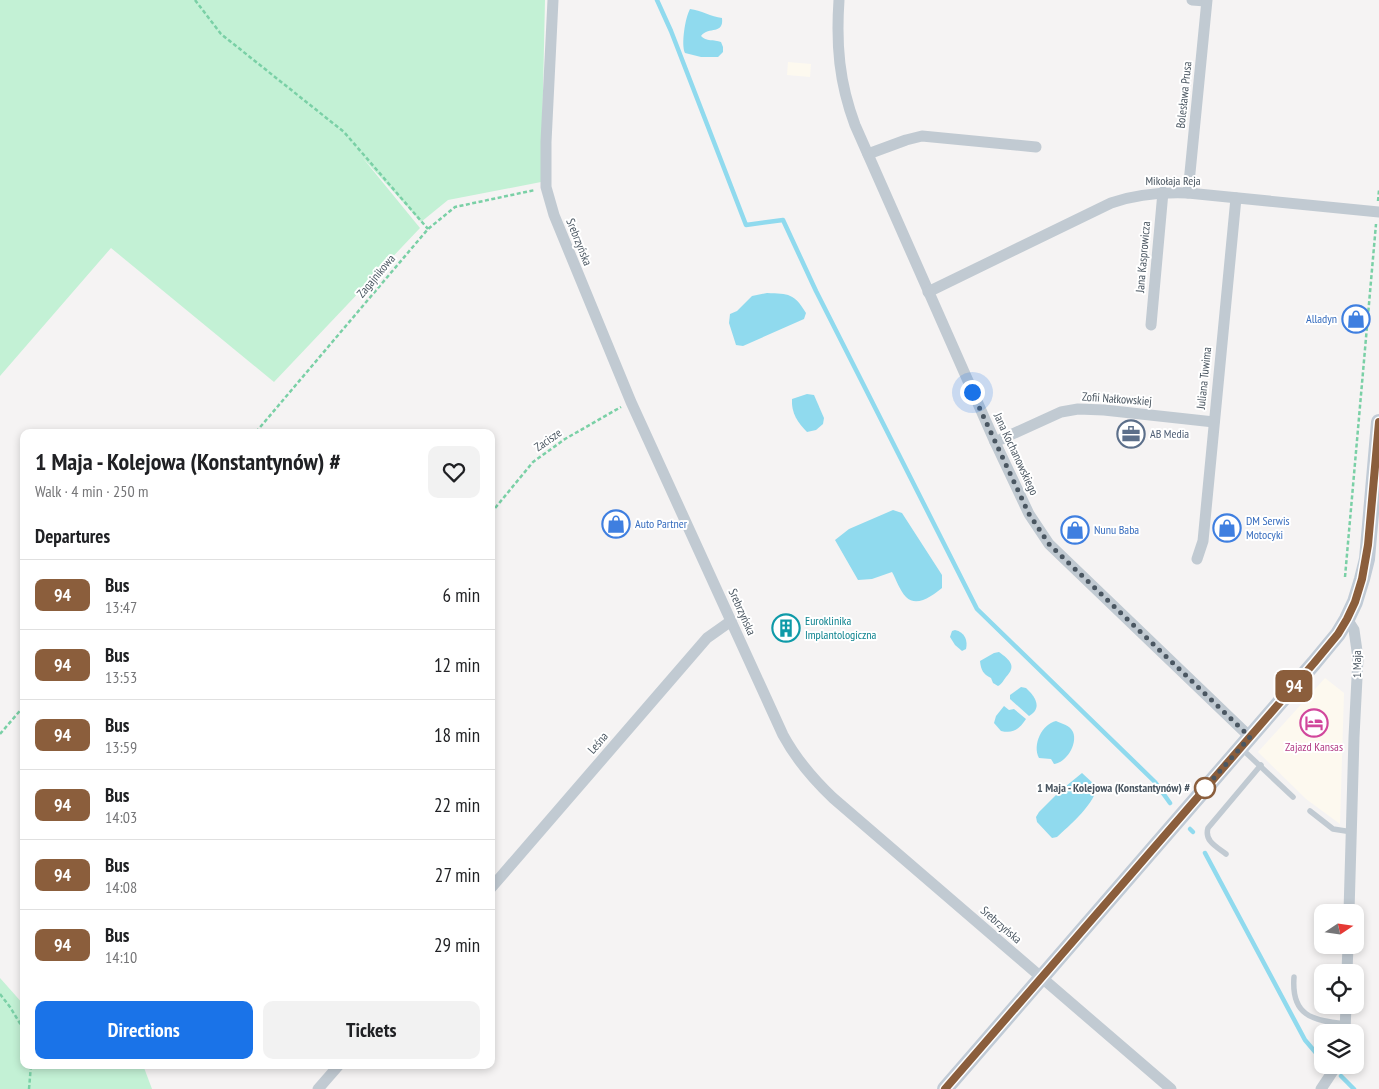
<!DOCTYPE html>
<html lang="en">
<head>
<meta charset="utf-8">
<style>
  :root { --surface:#fff; --page:#f2f2f2; --text:#202124; --muted:#757577; --line:#e0e0e0; --accent:#1a73e8 }
  body { margin:0; font-family:"PT Sans Narrow",sans-serif; background:var(--page); color:var(--text); height:100vh; display:flex; flex-direction:column; font-size:19px; white-space:nowrap }
  * { box-sizing:border-box; margin:0 }
  p { font-size:16px; color:var(--muted) }
  .icon { flex:none; width:28px; height:28px; fill:none; stroke:currentColor; stroke-width:2; stroke-linecap:round; stroke-linejoin:round }
  .map { position:relative; flex:1; overflow:hidden }
  .panel { position:absolute; left:20px; top:429px; width:475px; height:640px; display:flex; flex-direction:column; background:var(--surface); border-radius:10px; box-shadow:0 2px 8px #0003 }
  .panel>* { flex:none }
  .badge { padding:0 10px; border-radius:8px; font-size:18px; line-height:32px }
  .needle { width:32px; rotate:77deg }
  .controls { position:absolute; left:1314px; top:904px; display:grid; gap:10px }
  .controls a { display:grid; place-items:center; width:50px; height:50px; border-radius:10px; background:var(--surface); box-shadow:0 2px 8px #0003; font-size:25px }
  .you { position:absolute; width:25px; height:25px; margin:-12px; border:4px solid #fff; border-radius:50%; background:#1a73e8; box-shadow:0 0 0 8px #1a73e833 }
  .map>.badge { position:absolute; translate:-50% -50%; box-shadow:0 0 0 2px #fff }
  h2 { padding:0 15px; font-size:19px; line-height:45px }
  .round { display:grid; place-items:center; flex:none; width:52px; height:52px; border-radius:10px; background:var(--page) }
  .head { display:flex; align-items:center; justify-content:space-between; height:85px; padding:0 15px }
  h1 { font-size:24px; font-weight:600; line-height:38px }
  .button { display:flex; gap:10px; margin-top:auto; padding:10px 15px }
  .button a { flex:1; height:58px; border-radius:10px; background:var(--accent); color:#fff; font-size:20px; font-weight:600; line-height:58px; text-align:center }
  .button a+a { background:var(--page); color:var(--text) }
  ul { padding:0; list-style:none }
  li { display:flex; align-items:center; gap:15px; height:70px; padding:0 15px; border-top:1px solid var(--line) }
  li div { flex:1 }
  li b { display:block; font-size:19px }
  li em { font-style:normal }
  li .badge { min-width:55px; font-weight:700; text-align:center }
  .map>svg:first-child { display:block }
  .commercial { fill:#fdf9ef }
  .green { fill:#c3f1d5 }
  .water { fill:#90daee }
  .lines { fill:none; stroke-linecap:round; stroke-linejoin:round }
  .stream { stroke:#90daee; stroke-width:4.5 }
  .path { stroke:#7ad0a6; stroke-width:2.5; stroke-dasharray:4 2.5; stroke-linecap:butt }
  .lane { stroke:#c1cad2; stroke-width:5.5 }
  .street { stroke:#c1cad2; stroke-width:11 }
  .secondary { stroke:#c1cbd6; stroke-width:16 }
  .line-casing { stroke:#fff; stroke-width:11 }
  .line { stroke:#8b5e3c; stroke-width:8 }
  .walk { stroke:#4a5661; stroke-width:5; stroke-dasharray:0 9 }
  .stop-dot { fill:#fff; stroke:#8b5e3c; stroke-width:2.5 }
  .labels { text-anchor:middle; stroke-width:4; stroke-linejoin:round; paint-order:stroke }
  .street-label { font-size:12px; fill:#4a5661; stroke:#fff }
  .shop-label { font-size:12px; fill:#366cbe; stroke:#fff; text-anchor:start }
  .service-label { font-size:12px; fill:#4e5e75; stroke:#fff; text-anchor:start }
  .culture-label { font-size:12px; fill:#0d838f; stroke:#fff; text-anchor:start }
  .hotel-label { font-size:12px; fill:#b23c85; stroke:#fff }
  .stop-label { font-size:12px; font-weight:bold; fill:#4a5661; stroke:#fff; text-anchor:end }
</style>
</head>
<body>
<div class="map">
<svg width="1379" height="1089" viewBox="0 0 1379 1089">
  <rect width="100%" height="100%" fill="#f5f3f3"/>
  <g class="commercial">
    <path d="M788,62L811,64L810,77L787,75Z"/>
    <path d="M1325,678L1344,693L1340,824L1306,799L1258,752Z"/>
  </g>
  <g class="green">
    <path d="M0,0H545L541,182L448,200L421,222L362,157L420,228L274,382L111,248L0,376Z"/>
    <path d="M0,978L24,1005V1065H143L152,1089H0Z"/>
  </g>
  <g class="water">
    <path d="M690,9C701,10 711,17 722,18C724,35 709,26 701,36C706,42 714,39 721,42L723,47V52L718,57H701L685,53C681,45 685,18 690,9Z"/>
    <path d="M767,293C789,294 794,293 806,313L804,319L743,346L736,345L729,323L730,314L737,311L752,296Z"/>
    <path d="M807,394L814,395L824,418L823,424L816,430L807,432C798,423 791,413 792,399Z"/>
    <path d="M893,510L902,513L942,575V588C933,595 917,608 906,597C900,591 896,579 892,572L872,579L858,580L835,540L849,529Z"/>
    <path d="M955,630C965,632 968,641 966,649L962,651L955,645L950,637L952,631Z"/>
    <path d="M999,652C1010,660 1017,666 1006,677C1003,681 1002,684 998,686L993,683L991,678C983,674 981,670 980,661L994,653Z"/>
    <path d="M1021,687L1026,688C1035,696 1043,708 1029,716L1010,699V695Z"/>
    <path d="M1004,706L1009,710L1014,709L1026,719C1019,729 1014,734 1001,731L994,723L996,716Z"/>
    <path d="M1056,721C1062,724 1070,725 1073,732C1078,744 1066,763 1054,764L1051,759L1039,758C1032,745 1042,724 1056,721Z"/>
    <path d="M1082,773L1096,786C1098,801 1068,827 1057,837L1052,838L1037,822L1036,817L1039,812L1060,791Z"/>
  </g>
  <g class="lines">
    <g class="stream">
      <path d="M657,0L671,31L746,225L783,220L816,291L977,609L1155,782L1170,803"/>
      <path d="M1190,829L1193,832"/>
      <path d="M1205,853L1305,1040L1322,1060"/>
      <path d="M1341,1076L1354,1089"/>
    </g>
    <g class="path">
      <path d="M195,0L221,34L344,132L428,229"/>
      <path d="M1378,201L1379,190"/>
      <path d="M256,432L428,229L455,207L535,190"/>
      <path d="M491,513L533,462L565,439L621,407"/>
      <path d="M1345,577L1376,224"/>
      <path d="M0,734L24,706"/>
      <path d="M0,994L10,1007L24,1030"/>
      <path d="M29,1089L31,1065"/>
    </g>
    <g class="lane">
      <path d="M1242,749L1293,797"/>
      <path d="M1310,811L1333,829L1352,832"/>
      <path d="M1226,854C1217,847 1204,841 1208,828L1261,765"/>
      <path d="M1294,977C1291,1016 1312,1020 1345,1024"/>
    </g>
    <g class="street">
      <path d="M553,0L546,142V187L554,215L631,402L783,735C796,759 813,779 833,798L1171,1089"/>
      <path d="M839,0C836,45 839,82 855,125L995,442L1029,514L1049,544L1250,737"/>
      <path d="M1192,0L1206,1"/>
      <path d="M868,154L906,140L922,136L1036,147"/>
      <path d="M1188,193L1207,0"/>
      <path d="M928,292L1111,203C1137,194 1161,192 1188,193L1379,212"/>
      <path d="M1151,325L1163,192"/>
      <path d="M995,442L1061,412L1078,409L1104,410L1214,422"/>
      <path d="M1197,559L1203,541L1236,198"/>
      <path d="M1347,619L1354,630L1358,658L1354,737L1349,912"/>
      <path d="M491,888L707,638L731,621"/>
      <path d="M1347,972L1348,945"/>
      <path d="M1345,1032L1346,1005"/>
      <path d="M318,1089L339,1065"/>
      <path d="M1321,1089L1337,1065"/>
    </g>
    <path class="secondary" d="M945,1089L1314,663L1338,634L1347,619L1355,602L1362,579L1367,559L1379,422"/>
  </g>
  <g class="lines">
    <g class="line-casing">
      <path id="line" d="M945,1089L1314,663L1338,634L1347,619L1355,602L1362,579L1368,545L1379,422"/>
    </g>
    <use href="#line" class="line"/>
    <path class="walk" d="M972,392L1029,514L1049,544L1250,737L1205,788"/>
  </g>
  <defs>
    <g id="shop-ring" transform="scale(1.4375)"><circle r="9.5" fill="#fff" stroke="#3f7fe0" stroke-width="1.5"/><path d="M-5-2.5h2.3a2.7 3.5 0 0 1 5.4 0H5L5.5 6h-11ZM-1.5-2.5h3a1.5 2.3 0 0 0-3 0Z" fill="#3f7fe0"/></g>
    <g id="office-ring" transform="scale(1.4375)"><circle r="9.5" fill="#fff" stroke="#5c6f8a" stroke-width="1.5"/><path d="M-6-3h4V-5.5h4V-3h4V5H-6ZM-1-4.5V-3h2v-1.5ZM-6 0V1H6V0Z" fill="#5c6f8a"/></g>
    <g id="building-ring" transform="scale(1.4375)"><circle r="9.5" fill="#fff" stroke="#0f9aa8" stroke-width="1.5"/><path d="M-4-6H4V6H1V3H-1V6H-4ZM-2.5-4.3h1.7v1.8h-1.7ZM.8-4.3h1.7v1.8H.8ZM-2.5-1h1.7V.8h-1.7ZM.8-1h1.7V.8H.8Z" fill="#0f9aa8"/></g>
    <g id="hotel-ring" transform="scale(1.4375)"><circle r="9.5" fill="#fff" stroke="#d1479c" stroke-width="1.5"/><path d="M-6-4.5h1.5V1H6V5H4.5V3h-9V5H-6ZM-4 0a1.8 1.8 0 1 1 3.6 0ZM.5 0V-2.5h3Q6-2.5 6 0Z" fill="#d1479c"/></g>
  </defs>
  <g fill-rule="evenodd">
    <use href="#shop-ring" x="1356" y="319"/>
    <use href="#office-ring" x="1131" y="434"/>
    <use href="#shop-ring" x="616" y="524"/>
    <use href="#shop-ring" x="1227" y="528"/>
    <use href="#shop-ring" x="1075" y="530"/>
    <use href="#building-ring" x="786" y="628"/>
    <use href="#hotel-ring" x="1314" y="723"/>
  </g>
  <circle class="stop-dot" cx="1205" cy="788" r="10"/>
  <g class="labels">
    <g class="street-label">
      <text transform="translate(1184 95) rotate(-84)" y="4">Bolesława Prusa</text>
      <text x="1173" y="185">Mikołaja Reja</text>
      <text transform="translate(579 242) rotate(68)" y="4">Srebrzyńska</text>
      <text transform="translate(1143 257) rotate(-85)" y="4">Jana Kasprowicza</text>
      <text transform="translate(376 276) rotate(-50)" y="4">Zagajnikowa</text>
      <text transform="translate(1204 378) rotate(-84)" y="4">Juliana Tuwima</text>
      <text transform="translate(1117 399) rotate(4)" y="4">Zofii Nałkowskiej</text>
      <text transform="translate(548 440) rotate(-35)" y="4">Zacisze</text>
      <text transform="translate(1016 454) rotate(65)" y="4">Jana Kochanowskiego</text>
      <text transform="translate(742 612) rotate(66)" y="4">Srebrzyńska</text>
      <text transform="translate(1357 664) rotate(-90)" y="4">1 Maja</text>
      <text transform="translate(598 743) rotate(-49)" y="4">Leśna</text>
      <text transform="translate(1001 925) rotate(41)" y="4">Srebrzyńska</text>
    </g>
    <g class="shop-label">
      <text x="1337" y="323" text-anchor="end">Alladyn</text>
      <text x="1246" y="525">DM Serwis<tspan x="1246" dy="14">Motocyki</tspan></text>
      <text x="635" y="528">Auto Partner</text>
      <text x="1094" y="534">Nunu Baba</text>
    </g>
    <g class="service-label">
      <text x="1150" y="438">AB Media</text>
    </g>
    <g class="culture-label">
      <text x="805" y="625">Euroklinika<tspan x="805" dy="14">Implantologiczna</tspan></text>
    </g>
    <g class="hotel-label">
      <text x="1314" y="751">Zajazd Kansas</text>
    </g>
    <g class="stop-label">
      <text x="1190" y="792">1 Maja - Kolejowa (Konstantynów) #</text>
    </g>
  </g>
</svg>
<div class="controls">
<a><svg class="needle" viewBox="-14 -14 28 28"><path d="M0-13l5 13h-10z" fill="#e53935"/><path d="M0 13l5-13h-10z" fill="#757577"/></svg></a>
<a><svg class="icon" aria-label="locate" viewBox="0 0 24 24"><circle cx="12" cy="12" r="6"/><path d="M12 2v4M12 18v4M2 12h4M18 12h4"/></svg></a>
<a><svg class="icon" aria-label="layers" viewBox="0 0 24 24"><path d="M12 4l9 5-9 5-9-5zM3 14l9 5 9-5"/></svg></a>
</div>
<div class="you" style="left:972px;top:392px"></div>
<b class="badge" style="left:1294px;top:686px;background:#8b5e3c;color:#fff">94</b>
<section class="panel">
<div class="head"><div><h1>1 Maja - Kolejowa (Konstantynów) #</h1><p>Walk · 4 min · 250 m</p></div><a class="round"><svg class="icon" aria-label="heart" viewBox="0 0 24 24"><path d="M12 20l-8-8c-3-5 5-10 8-4 3-6 11-1 8 4z"/></svg></a></div>
<h2>Departures</h2>
<ul>
<li><span class="badge" style="background:#8b5e3c;color:#fff">94</span><div><b>Bus</b><p>13:47</p></div><em>6 min</em></li>
<li><span class="badge" style="background:#8b5e3c;color:#fff">94</span><div><b>Bus</b><p>13:53</p></div><em>12 min</em></li>
<li><span class="badge" style="background:#8b5e3c;color:#fff">94</span><div><b>Bus</b><p>13:59</p></div><em>18 min</em></li>
<li><span class="badge" style="background:#8b5e3c;color:#fff">94</span><div><b>Bus</b><p>14:03</p></div><em>22 min</em></li>
<li><span class="badge" style="background:#8b5e3c;color:#fff">94</span><div><b>Bus</b><p>14:08</p></div><em>27 min</em></li>
<li><span class="badge" style="background:#8b5e3c;color:#fff">94</span><div><b>Bus</b><p>14:10</p></div><em>29 min</em></li>
</ul>
<div class="button"><a>Directions</a><a>Tickets</a></div>
</section>
</div>
</body>
</html>
